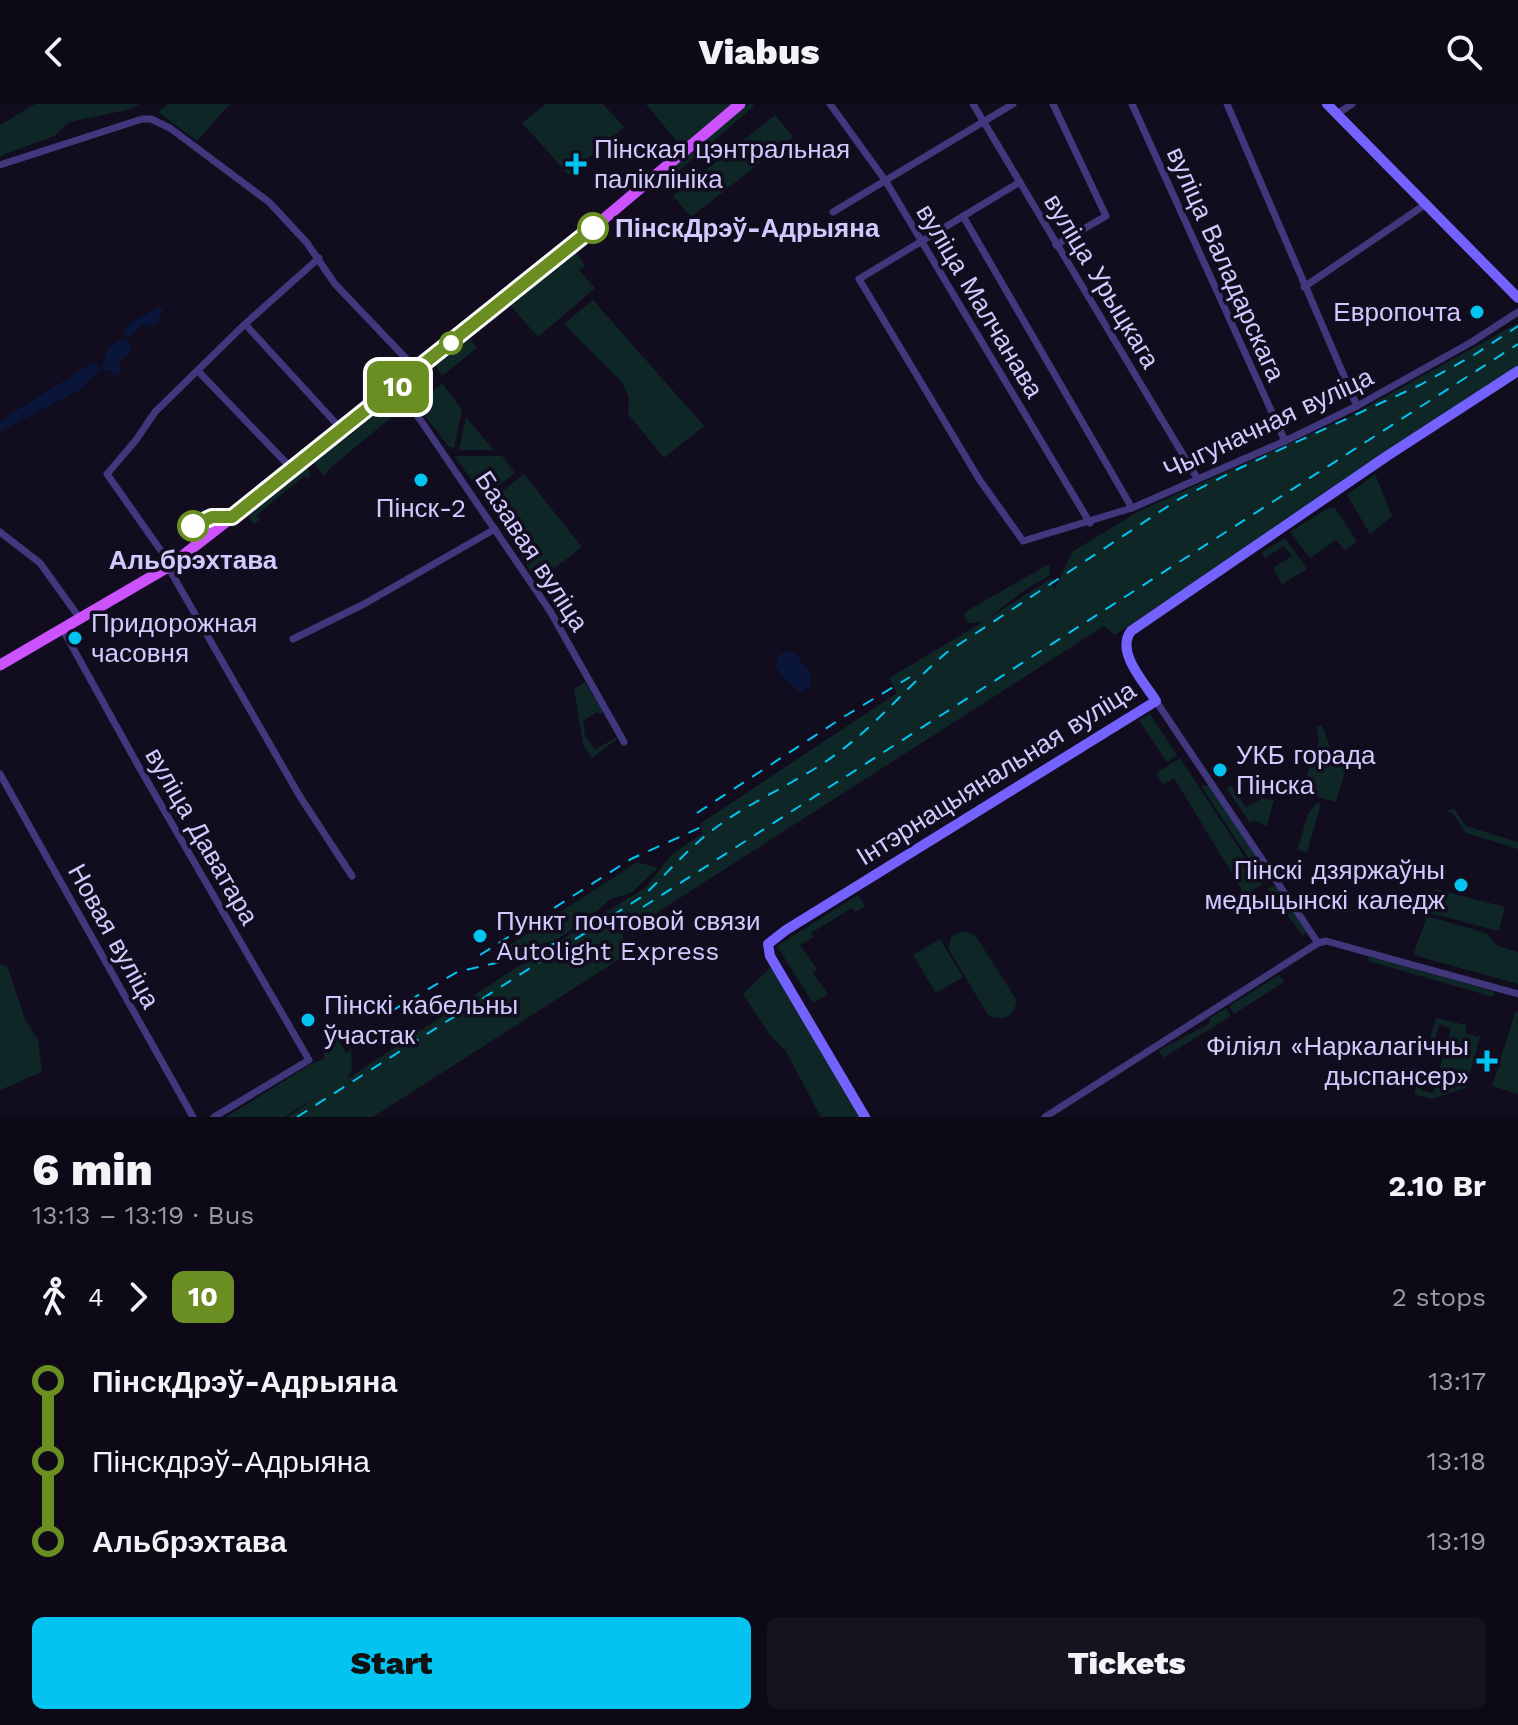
<!DOCTYPE html>
<html lang="en">
<head>
<meta charset="utf-8">
<style>
  :root { --surface:#0d0916; --page:#16121f; --text:#f1f3f6; --muted:#9a9aa1; --accent:#03c4f1 }
  body { margin:0; font-family:"Work Sans",sans-serif; background:var(--page); color:var(--text); height:100vh; display:flex; flex-direction:column; font-size:30px; white-space:nowrap }
  * { box-sizing:border-box; margin:0 }
  p { font-size:26px; color:var(--muted) }
  .icon { flex:none; width:44px; height:44px; fill:none; stroke:currentColor; stroke-width:2; stroke-linecap:round; stroke-linejoin:round }
  .map { position:relative; height:1013px; overflow:hidden }
  .sheet { display:flex; flex-direction:column; background:var(--surface); flex:1 }
  .sheet>* { flex:none }
  .badge { padding:0 16px; border-radius:12px; font-size:28px; line-height:52px }
  .map>.badge { position:absolute; translate:-50% -50%; box-shadow:0 0 0 4px #fff }
  .legs { display:flex; align-items:center; gap:12px; height:88px; padding:0 32px; font-size:26px }
  .legs p { margin-inline-start:auto }
  .overview { display:flex; align-items:center; justify-content:space-between; height:136px; padding:0 32px }
  h1 { font-size:44px; font-weight:800; line-height:60px }
  .primary-button { display:flex; gap:16px; margin-top:auto; padding:16px 32px }
  .primary-button a { flex:1; height:92px; border-radius:12px; background:var(--accent); color:#111; font-size:32px; font-weight:800; line-height:92px; text-align:center }
  .primary-button a+a { background:var(--page); color:var(--text) }
  ul { padding:0 32px; list-style:none }
  li { display:flex; align-items:center; gap:28px; height:80px; font-size:30px }
  li i { display:grid; place-items:center; width:12px; height:100%; margin:0 10px; background:currentColor }
  li i::after { content:''; width:20px; height:20px; margin:-10px; border:6px solid; border-radius:50%; background:var(--surface) }
  li p { margin-inline-start:auto }
  li:first-child i { background:linear-gradient(#0000 50%,currentColor 0) }
  li:last-child i { background:linear-gradient(currentColor 50%,#0000 0) }
  header { display:flex; justify-content:space-between; align-items:center; height:104px; padding:0 32px; background:var(--surface); font-size:36px; font-weight:800 }
  .map>svg:first-child { display:block }
  .green { fill:#0f2627 }
  .water { fill:#09163a }
  .lines { fill:none; stroke-linecap:round; stroke-linejoin:round }
  .street { stroke:#40377c; stroke-width:7 }
  .secondary { stroke:#7362fd; stroke-width:10 }
  .primary { stroke:#cc52fd; stroke-width:11 }
  .rail { stroke:#03c4f1; stroke-width:2; stroke-dasharray:12 10; stroke-linecap:butt }
  .line-1-casing { stroke:#fff; stroke-width:18 }
  .line-1 { stroke:#6b8e23; stroke-width:12 }
  .poi-dot { fill:#03c4f1; stroke:#110c1e; stroke-width:3 }
  .stop-1-dot { fill:#fff; stroke:#6b8e23; stroke-width:4 }
  .labels { text-anchor:middle; stroke-width:7; stroke-linejoin:round; paint-order:stroke }
  .poi-label { font-size:26px; fill:#d4c9fe; stroke:#110c1e; text-anchor:start }
  .stop-label { font-size:26px; font-weight:bold; fill:#d4c9fe; stroke:#110c1e; text-anchor:start }
  .street-label { font-size:26px; fill:#d4c9fe; stroke:#110c1e }
</style>
</head>
<body>
<header><svg class="icon" aria-label="back" viewBox="0 0 24 24"><path d="M15 5l-7 7 7 7"/></svg>Viabus<svg class="icon" aria-label="search" viewBox="0 0 24 24"><circle cx="10" cy="10" r="6"/><path d="M15 15l6 6"/></svg></header>
<div class="map">
<svg width="1518" height="1013" viewBox="0 0 1518 1013">
  <rect width="100%" height="100%" fill="#110c1e"/>
  <g class="green">
    <path d="M35,0H139L132,5L69,18L54,32L0,52V21Z"/>
    <path d="M168,0H230L197,37L158,8Z"/>
    <path d="M546,0H603L624,23L569,71L522,19Z"/>
    <path d="M646,0H738L684,46Z"/>
    <path d="M748,0H753V3L663,80V72Z"/>
    <path d="M775,11L793,33L691,113L673,92Z"/>
    <path d="M574,145L585,162L579,166L595,184L538,233L510,201V196Z"/>
    <path d="M593,196L704,322L664,354L628,310L629,293L621,277L564,220Z"/>
    <path d="M1518,219V262L1115,531L1104,522L622,831L629,849L373,1013H287L324,989L284,1013H226L311,960L324,955V943L330,938L331,931L339,936L346,949L351,946L352,965L347,975L511,867L645,784L672,750L702,730L701,719L897,589L889,574L983,518L968,519L964,513L965,508L1049,460L1050,471L1023,487L989,514L1052,474L1054,486L1072,448L1139,407L1346,314Z"/>
    <path d="M466,234H469L477,244L442,272L434,259Z"/>
    <path d="M442,279L462,306L454,344L449,343L417,302Z"/>
    <path d="M396,292H400L407,300L329,365L324,372L314,359L315,354Z"/>
    <path d="M466,313L494,346H459Z"/>
    <path d="M454,352H502L515,369L484,392Z"/>
    <path d="M306,364L310,367V373L307,375L304,372L257,411L260,415L254,420L246,409Z"/>
    <path d="M524,370L582,443L537,478L488,399Z"/>
    <path d="M1375,370L1392,412L1370,430L1347,391Z"/>
    <path d="M1330,403L1335,404L1357,438L1345,446L1336,436L1310,454L1290,428Z"/>
    <path d="M1285,434L1307,465L1282,480L1273,464L1292,452L1284,442L1264,454L1262,448Z"/>
    <path d="M585,578L603,608L601,611L597,608L583,617L585,632L595,646L615,634L617,635L592,654L583,640L574,585Z"/>
    <path d="M1150,610L1177,651L1167,658L1139,616Z"/>
    <path d="M1322,621L1331,646L1337,645L1345,667L1336,698L1301,689L1319,637L1317,623Z"/>
    <path d="M1180,654L1262,780L1245,791L1174,674L1163,680L1156,669Z"/>
    <path d="M1201,682H1209L1271,775L1265,779Z"/>
    <path d="M1231,682L1246,703L1263,694L1274,696L1267,722L1253,716L1250,719L1227,685Z"/>
    <path d="M1317,699L1321,700L1307,748L1297,746L1308,710Z"/>
    <path d="M1453,704L1466,722L1518,738V745L1466,729L1452,708L1445,709Z"/>
    <path d="M637,758L658,764L631,789L610,795L592,812L556,836L499,851L496,850Z"/>
    <path d="M1274,782L1277,783L1306,828L1303,832L1267,784Z"/>
    <path d="M1435,785L1505,803L1499,827L1429,809Z"/>
    <path d="M858,791L865,802L855,808L852,804L811,829L814,833L800,841L817,865L813,869L828,890L813,899L777,842Z"/>
    <path d="M1427,812L1486,829L1498,842L1518,848V880L1417,852L1414,849Z"/>
    <path d="M963,827L975,831L1016,895C1017,912 1002,919 988,911L948,844L952,832Z"/>
    <path d="M940,835L963,873L936,889L913,851Z"/>
    <path d="M1369,852L1492,887L1494,890L1493,893L1368,857Z"/>
    <path d="M0,860L7,862L25,915L38,936L42,968L0,986Z"/>
    <path d="M771,863L861,1013H821L785,946L770,931L743,890Z"/>
    <path d="M1279,871L1284,878L1234,910L1229,902Z"/>
    <path d="M1226,904L1231,912L1163,954L1159,946L1209,920L1210,914Z"/>
    <path d="M1518,907V990L1492,982L1515,909Z"/>
    <path d="M1436,914L1466,921V929L1478,933L1481,929L1466,984L1431,995L1414,990L1420,967L1426,968L1421,986L1433,989L1451,924L1439,921L1435,936L1430,934Z"/>
  </g>
  <g class="water">
    <path d="M159,203L163,206L158,219L150,222L143,220L131,232L124,233L123,230L129,220Z"/>
    <path d="M120,236L129,237L132,243L127,252L118,258L122,266L118,273L111,267L103,266C102,256 109,238 120,236Z"/>
    <path d="M94,258L98,260L100,265L81,285L0,328V317L3,315Z"/>
    <path d="M786,548H795L812,573L811,582L800,588L782,573L775,561L779,551Z"/>
  </g>
  <g class="lines">
    <g class="street">
      <path d="M830,0L885,76L1090,419"/>
      <path d="M973,0L1197,374"/>
      <path d="M1053,0L1106,112L1056,141"/>
      <path d="M1132,0L1285,337"/>
      <path d="M1227,0L1357,302"/>
      <path d="M1337,10L1352,0"/>
      <path d="M0,61L142,15H151L170,24L269,98L307,139L335,180L417,266"/>
      <path d="M1020,78L859,175L979,375L1023,437L1132,404L1285,337L1357,302L1470,239L1518,208"/>
      <path d="M833,108L1013,0"/>
      <path d="M963,112L1132,404"/>
      <path d="M1304,183L1426,100"/>
      <path d="M245,220L343,327"/>
      <path d="M198,267L293,366"/>
      <path d="M398,283L550,507L624,638"/>
      <path d="M0,428L40,459L81,516"/>
      <path d="M171,461L107,370L136,336L155,308L245,220L319,154"/>
      <path d="M168,463L299,691L352,772"/>
      <path d="M63,526L139,663L309,956L214,1013"/>
      <path d="M293,535L364,500L495,425"/>
      <path d="M1156,597L1318,839"/>
      <path d="M0,670L193,1013"/>
      <path d="M1318,839L1326,837L1518,890"/>
      <path d="M1045,1013L1318,839"/>
    </g>
    <g class="secondary">
      <path d="M1327,0L1518,194"/>
      <path d="M865,1013L770,852L768,840L786,826L1156,597C1145,579 1115,548 1131,527L1387,352L1518,267"/>
    </g>
    <path class="primary" d="M0,561L168,463L343,327L544,162L573,141L740,0"/>
    <g class="rail">
      <path d="M697,709L845,612L910,573"/>
      <path d="M643,803L1518,240"/>
      <path d="M480,851L631,755L708,720"/>
      <path d="M390,908L457,868L496,859L559,838"/>
      <path d="M297,1013L643,792C667,770 688,744 714,725C753,695 800,678 839,648C878,619 909,581 946,549L1179,395L1240,364L1420,281L1474,251L1518,222"/>
    </g>
  </g>
  <g class="lines">
    <g class="line-1-casing">
      <path id="line-1" d="M193,422L212,413H232L593,124"/>
    </g>
    <use href="#line-1" class="line-1"/>
  </g>
  <g class="poi-dot">
    <path d="M572 48h8v8h8v8h-8v8h-8v-8h-8v-8h8z"/>
    <circle cx="1477" cy="208" r="8"/>
    <circle cx="421" cy="376" r="8"/>
    <circle cx="75" cy="534" r="8"/>
    <circle cx="1220" cy="666" r="8"/>
    <circle cx="1461" cy="781" r="8"/>
    <circle cx="480" cy="832" r="8"/>
    <circle cx="308" cy="916" r="8"/>
    <path d="M1483 945h8v8h8v8h-8v8h-8v-8h-8v-8h8z"/>
  </g>
  <g class="stop-1-dot">
    <circle cx="593" cy="124" r="14"/>
    <circle cx="451" cy="239" r="10"/>
    <circle cx="193" cy="422" r="14"/>
  </g>
  <g class="labels">
    <g class="poi-label">
      <text x="594" y="54">Пінская цэнтральная<tspan x="594" dy="30">паліклініка</tspan></text>
      <text x="1461" y="217" text-anchor="end">Европочта</text>
      <text x="421" y="413" text-anchor="middle">Пінск-2</text>
      <text x="91" y="528">Придорожная<tspan x="91" dy="30">часовня</tspan></text>
      <text x="1236" y="660">УКБ горада<tspan x="1236" dy="30">Пінска</tspan></text>
      <text x="1445" y="775" text-anchor="end">Пінскі дзяржаўны<tspan x="1445" dy="30">медыцынскі каледж</tspan></text>
      <text x="496" y="826">Пункт почтовой связи<tspan x="496" dy="30">Autolight Express</tspan></text>
      <text x="324" y="910">Пінскі кабельны<tspan x="324" dy="30">ўчастак</tspan></text>
      <text x="1469" y="951" text-anchor="end">Філіял «Наркалагічны<tspan x="1469" dy="30">дыспансер»</tspan></text>
    </g>
    <g class="stop-label">
      <text x="615" y="133">ПінскДрэў-Адрыяна</text>
      <text x="193" y="465" text-anchor="middle">Альбрэхтава</text>
    </g>
    <g class="street-label">
      <text transform="translate(1226 160) rotate(66)" y="9">вуліца Валадарскага</text>
      <text transform="translate(1102 177) rotate(59)" y="9">вуліца Урыцкага</text>
      <text transform="translate(980 197) rotate(59)" y="9">вуліца Малчанава</text>
      <text transform="translate(1268 319) rotate(-25)" y="9">Чыгуначная вуліца</text>
      <text transform="translate(532 447) rotate(57)" y="9">Базавая вуліца</text>
      <text transform="translate(996 669) rotate(-32)" y="9">Інтэрнацыянальная вуліца</text>
      <text transform="translate(202 732) rotate(60)" y="9">вуліца Даватара</text>
      <text transform="translate(114 832) rotate(61)" y="9">Новая вуліца</text>
    </g>
  </g>
</svg>
<b class="badge" style="left:398px;top:283px;background:#6b8e23;color:#fff">10</b>
</div>
<section class="sheet">
<div class="overview"><div><h1>6 min</h1><p>13:13 – 13:19 · Bus</p></div><b>2.10 Br</b></div>
<div class="legs"><svg class="icon" aria-label="walk" viewBox="0 0 24 24"><circle cx="13" cy="4" r="2"/><path d="M13 8l-2 6 4 7M11 14l-3 7M7 12l3-4h3l4 4"/></svg>4<svg class="icon" aria-label="forward" viewBox="0 0 24 24"><path d="M9 5l7 7-7 7"/></svg><b class="badge" style="background:#6b8e23;color:#fff">10</b><p>2 stops</p></div>
<ul>
<li><i style="color:#6b8e23"></i><b>ПінскДрэў-Адрыяна</b><p>13:17</p></li>
<li><i style="color:#6b8e23"></i><span>Пінскдрэў-Адрыяна</span><p>13:18</p></li>
<li><i style="color:#6b8e23"></i><b>Альбрэхтава</b><p>13:19</p></li>
</ul>
<div class="primary-button"><a>Start</a><a>Tickets</a></div>
</section>
</body>
</html>
